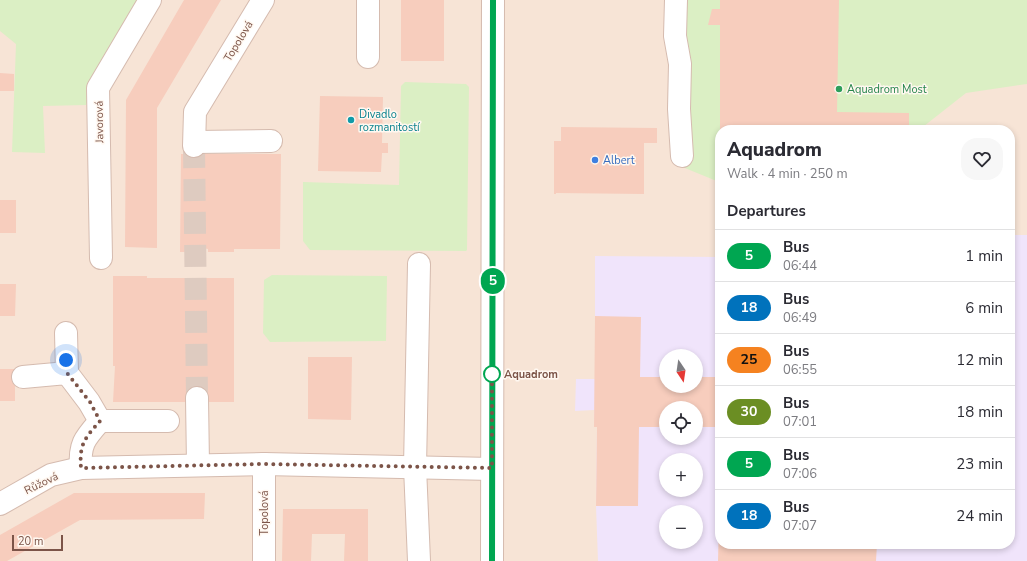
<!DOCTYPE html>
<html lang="en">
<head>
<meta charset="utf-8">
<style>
  :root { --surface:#fff; --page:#f7f7f7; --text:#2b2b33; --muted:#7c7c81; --line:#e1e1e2 }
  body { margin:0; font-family:"Nunito Sans",sans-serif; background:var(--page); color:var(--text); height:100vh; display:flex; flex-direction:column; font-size:15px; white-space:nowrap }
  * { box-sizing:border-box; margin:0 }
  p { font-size:13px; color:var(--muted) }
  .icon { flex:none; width:22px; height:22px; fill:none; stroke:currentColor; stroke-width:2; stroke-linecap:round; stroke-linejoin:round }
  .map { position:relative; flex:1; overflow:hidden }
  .drawer { position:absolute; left:715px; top:125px; width:300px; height:424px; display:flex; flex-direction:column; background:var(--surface); border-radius:16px; box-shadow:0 2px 6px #0003 }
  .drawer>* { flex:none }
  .badge { padding:0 8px; border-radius:13px; font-size:14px; line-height:26px }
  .needle { width:26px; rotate:167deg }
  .buttons { position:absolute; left:659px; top:349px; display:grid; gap:8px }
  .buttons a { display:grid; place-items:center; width:44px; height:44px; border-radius:50%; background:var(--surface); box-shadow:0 2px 6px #0003; font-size:20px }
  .scale { position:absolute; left:12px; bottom:10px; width:51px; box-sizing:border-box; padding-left:4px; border:2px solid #7c5448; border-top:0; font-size:11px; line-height:14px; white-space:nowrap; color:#7c5448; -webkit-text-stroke:3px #fff8f1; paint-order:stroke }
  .you { position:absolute; width:20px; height:20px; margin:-10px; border:3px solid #fff; border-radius:50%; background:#1a73e8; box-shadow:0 0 0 6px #1a73e833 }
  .map>.badge { position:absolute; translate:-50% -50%; box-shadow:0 0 0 2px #fff }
  h2 { padding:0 12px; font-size:15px; line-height:36px }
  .round { display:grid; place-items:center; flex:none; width:42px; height:42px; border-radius:16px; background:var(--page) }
  .summary { display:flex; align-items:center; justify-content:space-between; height:68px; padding:0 12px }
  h1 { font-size:19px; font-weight:800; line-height:30px }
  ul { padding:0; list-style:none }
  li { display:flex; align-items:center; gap:12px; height:52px; padding:0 12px; border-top:1px solid var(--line) }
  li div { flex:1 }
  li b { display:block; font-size:15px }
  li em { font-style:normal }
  li .badge { min-width:44px; font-weight:700; text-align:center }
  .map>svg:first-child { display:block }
  .residential { fill:#f7e4d6; fill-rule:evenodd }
  .education { fill:#f0e4fb; fill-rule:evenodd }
  .green { fill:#dbefc4 }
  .building { fill:#f7cdbd }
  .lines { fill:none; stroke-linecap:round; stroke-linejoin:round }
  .minor-tunnel { stroke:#decbc0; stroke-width:22; stroke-dasharray:22 11; stroke-linecap:butt }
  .minor-casing { stroke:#d5bbaf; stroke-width:24 }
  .minor { stroke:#fff; stroke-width:22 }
  .line-casing { stroke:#fff; stroke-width:9 }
  .line { stroke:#00a651; stroke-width:6 }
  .walk { stroke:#7c5448; stroke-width:4; stroke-dasharray:0 7.2 }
  .leisure-dot { fill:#2e9e5b; stroke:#fff8f1; stroke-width:1.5 }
  .culture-dot { fill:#0f9aa8; stroke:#fff8f1; stroke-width:1.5 }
  .shop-dot { fill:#3f7fe0; stroke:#fff8f1; stroke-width:1.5 }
  .stop-dot { fill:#fff; stroke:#00a651; stroke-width:2 }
  .labels { text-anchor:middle; stroke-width:3; stroke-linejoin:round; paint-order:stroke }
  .street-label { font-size:11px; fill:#7c5448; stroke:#fff8f1 }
  .leisure-label { font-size:11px; fill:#27864d; stroke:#fff8f1; text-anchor:start }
  .culture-label { font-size:11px; fill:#0d838f; stroke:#fff8f1; text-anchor:start }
  .shop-label { font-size:11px; fill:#366cbe; stroke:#fff8f1; text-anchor:start }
  .stop-label { font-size:11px; font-weight:bold; fill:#7c5448; stroke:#fff8f1; text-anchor:start }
</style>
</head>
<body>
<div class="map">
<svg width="1027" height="561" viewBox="0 0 1027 561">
  <rect width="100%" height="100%" fill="#fef3e8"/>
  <path class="residential" d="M0,0H1027V561H0ZM720,130H1010V544H720ZM666,356H696V386H666ZM666,408H696V438H666ZM666,460H696V490H666ZM666,512H696V542H666Z"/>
  <path class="education" d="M1010,235H1027V561H598L596,506L597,427H594V410L575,411L576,379H595V256L720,257V544H1010ZM666,356H696V386H666ZM666,408H696V438H666ZM666,460H696V490H666ZM666,512H696V542H666Z"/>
  <g class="green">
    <path d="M0,0H141L90,95L86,105L43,106L45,153L12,152L16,44L0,31Z"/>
    <path d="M682,0H1027V84L966,93L919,130H720L719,182L680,166Z"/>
    <path d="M405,82L466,84L469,87L467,250L466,251L310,250L303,241V182L399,185L401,86Z"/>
    <path d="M272,275L387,276L386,341L270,342L263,333L264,280Z"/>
  </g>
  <g class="building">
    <path d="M184,0H221L157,108V248L125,247L126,100Z"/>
    <rect x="401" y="0" width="43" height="61"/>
    <path d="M720,0H839L837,112L909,113V130H720V25H708L712,9H720Z"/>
    <path d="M0,73L14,74V91H0Z"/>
    <path d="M320,96L383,97L382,143H388V153H382L381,172L318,171Z"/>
    <path d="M561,127L657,128V143H644V194L556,193V194H554V141H561Z"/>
    <path d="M181,154H281L280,249H234V252H208V249L203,248V252H180Z"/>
    <rect x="0" y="200" width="16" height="33"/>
    <path d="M113,276H147V278H234V402H113L115,366H113Z"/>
    <path d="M0,284H16L15,316H0Z"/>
    <path d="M595,316L641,317L640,377H666V386H696V377H720V427H696V408H666V427H639L638,506H596L597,427H594Z"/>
    <path d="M308,357H352L351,420L308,419Z"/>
    <rect x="0" y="369" width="15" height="32"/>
    <path d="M74,493H205L204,519L80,520L7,561H0V535Z"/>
    <path d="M283,509H368V561H344L345,534H312L311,561H282Z"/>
    <path d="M719,522H720V544H877L876,561H718Z"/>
  </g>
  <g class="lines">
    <path class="minor-tunnel" d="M194,146L197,398"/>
    <g class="minor-casing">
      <g id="minor">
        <path d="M676,0L675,36L680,64L679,109L682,156"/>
        <path d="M368,57V0"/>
        <path d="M195,142L271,141"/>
        <path d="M194,146L195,112L263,0"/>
        <path d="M101,258L98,88L150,0"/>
        <path d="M66,333L67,373"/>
        <path d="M23,377L67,373L89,402L100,421"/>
        <path d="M197,398L198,465"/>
        <path d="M81,468C79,444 85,438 100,421H168"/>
        <path d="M0,504L51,475L81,468L264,464L492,469"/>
        <path d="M264,561V464"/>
        <path d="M419,561L415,467L419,264"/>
        <path d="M492,561L493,0"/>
      </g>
    </g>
    <use href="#minor" class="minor"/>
  </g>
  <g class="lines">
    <g class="line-casing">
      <path id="line" d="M492,561L493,0"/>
    </g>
    <use href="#line" class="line"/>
    <path class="walk" d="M66,360L67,373L90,402L100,421C85,438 79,444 81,468L264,464L492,468V374"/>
  </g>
  <circle class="leisure-dot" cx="839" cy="89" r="4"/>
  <circle class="culture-dot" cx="351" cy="120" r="4"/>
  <circle class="shop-dot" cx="595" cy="160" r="4"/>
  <circle class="stop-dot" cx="492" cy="374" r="8"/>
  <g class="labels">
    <g class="street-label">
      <text transform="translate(238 41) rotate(-59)" y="4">Topolová</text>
      <text transform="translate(99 122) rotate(-91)" y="4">Javorová</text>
      <text transform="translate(41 483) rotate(-26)" y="4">Růžová</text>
      <text transform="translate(264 513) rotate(-90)" y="4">Topolová</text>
    </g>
    <g class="leisure-label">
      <text x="847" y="93">Aquadrom Most</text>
    </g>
    <g class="culture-label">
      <text x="359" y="118">Divadlo<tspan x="359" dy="13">rozmanitostí</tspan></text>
    </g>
    <g class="shop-label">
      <text x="603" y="164">Albert</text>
    </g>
    <g class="stop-label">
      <text x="504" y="378">Aquadrom</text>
    </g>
  </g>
</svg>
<div class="buttons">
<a><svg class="needle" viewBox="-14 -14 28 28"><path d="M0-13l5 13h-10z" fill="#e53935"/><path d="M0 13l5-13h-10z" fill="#7c7c81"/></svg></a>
<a><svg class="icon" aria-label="locate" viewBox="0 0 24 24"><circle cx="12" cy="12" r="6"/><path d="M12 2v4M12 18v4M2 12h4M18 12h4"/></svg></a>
<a>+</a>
<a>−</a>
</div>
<div class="scale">20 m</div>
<div class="you" style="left:66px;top:360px"></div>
<b class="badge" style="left:493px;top:281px;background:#00a651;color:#fff">5</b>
<section class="drawer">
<div class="summary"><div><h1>Aquadrom</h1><p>Walk · 4 min · 250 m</p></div><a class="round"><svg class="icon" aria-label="heart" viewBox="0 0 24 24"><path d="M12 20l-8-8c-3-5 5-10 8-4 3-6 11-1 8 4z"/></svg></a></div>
<h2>Departures</h2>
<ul>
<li><span class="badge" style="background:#00a651;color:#fff">5</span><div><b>Bus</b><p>06:44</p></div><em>1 min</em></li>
<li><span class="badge" style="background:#0072bc;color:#fff">18</span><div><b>Bus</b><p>06:49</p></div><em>6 min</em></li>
<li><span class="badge" style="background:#f58220;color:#111">25</span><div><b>Bus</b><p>06:55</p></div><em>12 min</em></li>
<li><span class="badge" style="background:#6b8e23;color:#fff">30</span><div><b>Bus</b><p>07:01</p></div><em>18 min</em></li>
<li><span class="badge" style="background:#00a651;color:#fff">5</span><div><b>Bus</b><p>07:06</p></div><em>23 min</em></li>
<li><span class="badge" style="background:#0072bc;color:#fff">18</span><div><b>Bus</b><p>07:07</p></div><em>24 min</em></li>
</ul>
</section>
</div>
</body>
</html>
